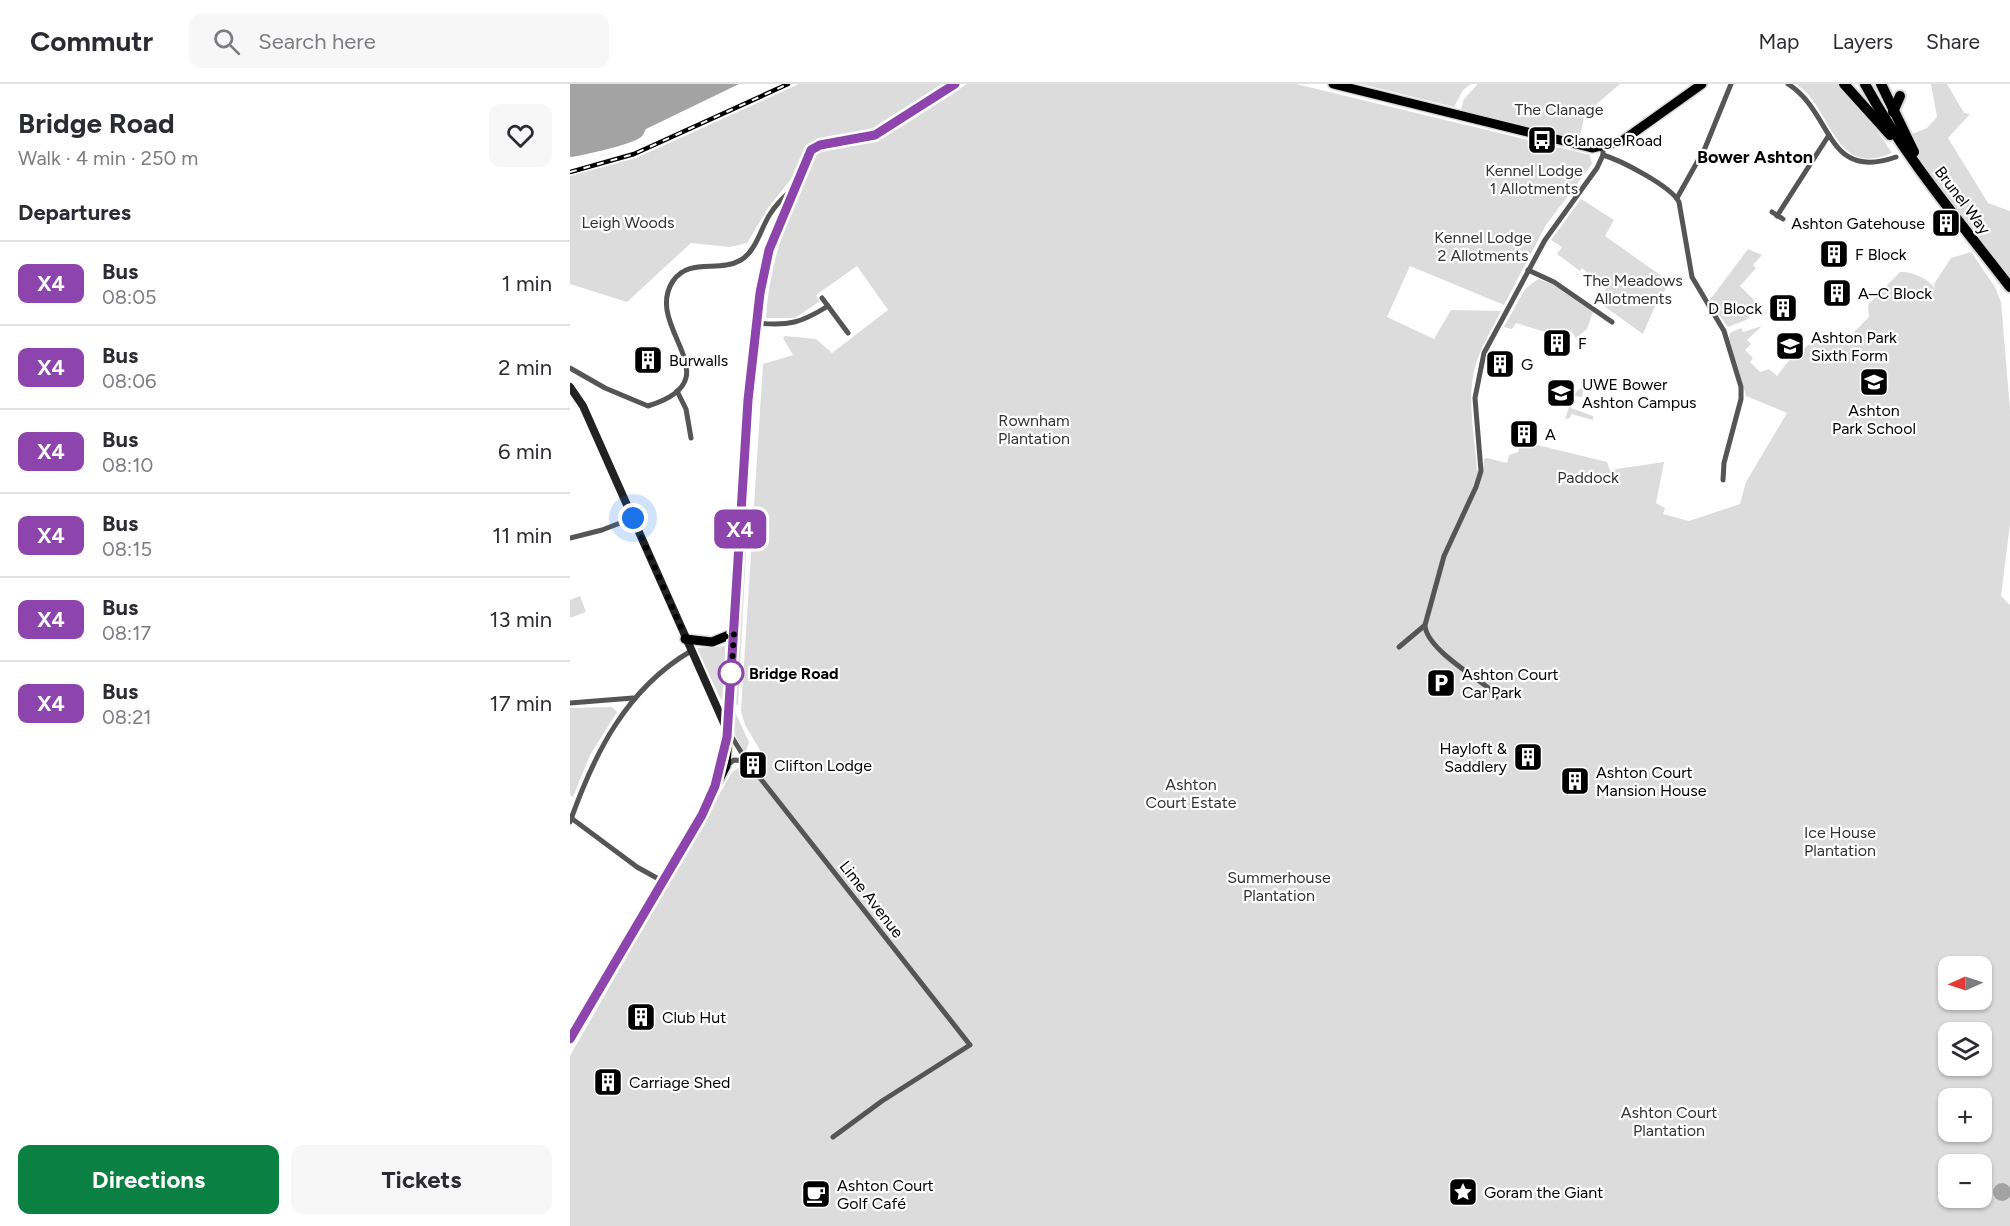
<!DOCTYPE html>
<html lang="en">
<head>
<meta charset="utf-8">
<style>
  :root { --surface:#fff; --page:#f7f7f7; --text:#2b2b33; --muted:#7c7c81; --line:#e1e1e2; --accent:#0b8043 }
  body { margin:0; font-family:Figtree,sans-serif; background:var(--page); color:var(--text); height:100vh; display:flex; flex-direction:column; font-size:22px; white-space:nowrap }
  * { box-sizing:border-box; margin:0 }
  p { font-size:20px; color:var(--muted) }
  .icon { flex:none; width:33px; height:33px; fill:none; stroke:currentColor; stroke-width:2; stroke-linecap:round; stroke-linejoin:round }
  .map { position:relative; flex:1; overflow:hidden }
  .side { display:flex; flex-direction:column; background:var(--surface); width:570px }
  .side>* { flex:none }
  .badge { padding:0 12px; border-radius:9px; font-size:21px; line-height:39px }
  .needle { width:39px; rotate:267deg }
  .controls { position:absolute; left:1368px; top:872px; display:grid; gap:12px }
  .controls a { display:grid; place-items:center; width:54px; height:54px; border-radius:12px; background:var(--surface); box-shadow:0 2px 4px #0004; font-size:30px }
  .you { position:absolute; width:30px; height:30px; margin:-15px; border:4px solid #fff; border-radius:50%; background:#1a73e8; box-shadow:0 0 0 9px #1a73e833 }
  .map>.badge { position:absolute; translate:-50% -50%; box-shadow:0 0 0 3px #fff }
  h2 { padding:0 18px; font-size:22px; line-height:54px }
  .round { display:grid; place-items:center; flex:none; width:63px; height:63px; border-radius:12px; background:var(--page) }
  .overview { display:flex; align-items:center; justify-content:space-between; height:102px; padding:0 18px }
  h1 { font-size:28px; font-weight:700; line-height:45px }
  .cta { display:flex; gap:12px; margin-top:auto; padding:12px 18px }
  .cta a { flex:1; height:69px; border-radius:12px; background:var(--accent); color:#fff; font-size:24px; font-weight:700; line-height:69px; text-align:center }
  .cta a+a { background:var(--page); color:var(--text) }
  ul { padding:0; list-style:none }
  li { display:flex; align-items:center; gap:18px; height:84px; padding:0 18px; border-top:2px solid var(--line) }
  li div { flex:1 }
  li b { display:block; font-size:22px }
  li em { font-style:normal }
  li .badge { min-width:66px; font-weight:700; text-align:center }
  header { display:flex; align-items:center; gap:36px; box-sizing:border-box; height:84px; padding:0 30px; background:var(--surface); border-bottom:2px solid var(--line) }
  header strong { font-size:28px }
  nav { display:flex; gap:33px; margin-inline-start:auto; font-size:21px }
  .search { width:420px; height:54px; background:var(--page); display:flex; align-items:center; gap:15px; box-sizing:border-box; padding:0 21px; border-radius:12px; color:var(--muted); font-size:22px }
  main { display:flex; flex:1; min-height:0 }
  .map>svg:first-child { display:block }
  .green { fill:#dcdcdc; fill-rule:evenodd }
  .water { fill:#a3a3a3 }
  .lines { fill:none; stroke-linecap:round; stroke-linejoin:round }
  .primary-casing { stroke:#dbdbdb; stroke-width:12 }
  .highway-casing { stroke:#dbdbdb; stroke-width:14 }
  .street { stroke:#555; stroke-width:5 }
  .secondary { stroke:#222; stroke-width:8 }
  .primary { stroke:#000; stroke-width:9 }
  .highway { stroke:#000; stroke-width:10 }
  .rail-casing { stroke:#000; stroke-width:4.5 }
  .rail { stroke:#fff; stroke-width:2; stroke-dasharray:7; stroke-linecap:butt }
  .line-casing { stroke:#fff; stroke-width:14 }
  .line { stroke:#8e44ad; stroke-width:9 }
  .walk { stroke:#000; stroke-width:6; stroke-dasharray:0 10.8 }
  .stop-dot { fill:#fff; stroke:#8e44ad; stroke-width:3 }
  .labels { text-anchor:middle; stroke-width:4.5; stroke-linejoin:round; paint-order:stroke }
  .park-label { font-size:16px; fill:#333; stroke:#fff }
  .poi-label { font-size:16px; fill:#000; stroke:#fff; text-anchor:start }
  .street-label { font-size:16px; fill:#000; stroke:#fff }
  .stop-label { font-size:16px; font-weight:bold; fill:#000; stroke:#fff; text-anchor:start }
  .neighbourhood-label { font-size:18px; font-weight:bold; fill:#000; stroke:#fff }
</style>
</head>
<body>
<header>
<strong>Commutr</strong>
<div class="search"><svg class="icon" aria-label="search" viewBox="0 0 24 24"><circle cx="10" cy="10" r="6"/><path d="M15 15l6 6"/></svg>Search here</div>
<nav><a>Map</a><a>Layers</a><a>Share</a></nav>
</header>
<main>
<section class="side">
<div class="overview"><div><h1>Bridge Road</h1><p>Walk · 4 min · 250 m</p></div><a class="round"><svg class="icon" aria-label="heart" viewBox="0 0 24 24"><path d="M12 20l-8-8c-3-5 5-10 8-4 3-6 11-1 8 4z"/></svg></a></div>
<h2>Departures</h2>
<ul>
<li><span class="badge" style="background:#8e44ad;color:#fff">X4</span><div><b>Bus</b><p>08:05</p></div><em>1 min</em></li>
<li><span class="badge" style="background:#8e44ad;color:#fff">X4</span><div><b>Bus</b><p>08:06</p></div><em>2 min</em></li>
<li><span class="badge" style="background:#8e44ad;color:#fff">X4</span><div><b>Bus</b><p>08:10</p></div><em>6 min</em></li>
<li><span class="badge" style="background:#8e44ad;color:#fff">X4</span><div><b>Bus</b><p>08:15</p></div><em>11 min</em></li>
<li><span class="badge" style="background:#8e44ad;color:#fff">X4</span><div><b>Bus</b><p>08:17</p></div><em>13 min</em></li>
<li><span class="badge" style="background:#8e44ad;color:#fff">X4</span><div><b>Bus</b><p>08:21</p></div><em>17 min</em></li>
</ul>
<div class="cta"><a>Directions</a><a>Tickets</a></div>
</section>
<div class="map">
<svg width="1440" height="1142" viewBox="0 0 1440 1142">
  <rect width="100%" height="100%" fill="#fff"/>
  <g class="green">
    <path d="M229,0H377L303,48L238,60L225,90L198,124L177,159L160,163L121,159L57,218L0,200V92L66,74Z"/>
    <path d="M397,0H726L1020,71L1022,80L976,141L934,221L840,182L817,233L864,255L881,226L931,227C921,247 909,266 904,287C897,318 905,354 907,386L913,387L914,375L917,374L937,379L939,371L948,368L951,357L1037,378L1040,386L1094,378L1086,419L1095,424L1093,430L1119,437L1170,420L1176,398L1217,329L1176,312L1159,254L1160,249L1171,244L1173,248L1192,242L1177,256L1181,260L1175,266L1183,274L1180,278L1190,288L1199,285L1207,292L1234,257L1233,265L1255,248V255C1280,258 1282,249 1299,233L1298,221L1330,188C1341,187 1360,195 1365,205L1364,200L1381,174L1401,168L1425,203L1431,218L1440,326V440L1431,512L1440,521V1142H0V972L162,688L178,679L190,666L175,641L171,627L193,280L223,271L213,254L215,252L246,255L262,269L318,226L287,182L246,211L250,217L225,234H196C200,173 220,125 246,69L313,54ZM1378,882H1412V915H1378ZM1378,948H1412V981H1378ZM1378,1014H1412V1047H1378ZM1378,1080H1412V1113H1378Z"/>
    <path d="M791,0H901L893,6L884,23Z"/>
    <path d="M908,0H1050L1015,30L1009,56L891,26L894,15Z"/>
    <path d="M1226,0H1270L1290,22L1322,69C1263,95 1263,24 1226,0Z"/>
    <path d="M1361,0H1377L1394,29L1400,30L1378,54L1418,119L1440,127V195L1347,75L1342,50L1357,44L1367,33Z"/>
    <path d="M1011,115L1044,136L1035,152L1100,198L1085,222L1073,250L1031,220L1035,214L1032,211L1036,205L1012,184L1010,187L987,170L992,163L981,156Z"/>
    <path d="M1178,165L1192,171L1183,181L1186,184L1170,202L1191,223L1176,236L1158,243L1139,217Z"/>
    <path d="M968,195L982,200L1023,228L1017,245L1006,254L1001,247L993,253L946,239L942,245L934,243L955,205Z"/>
    <path d="M191,246L183,338L168,621L163,620L177,371Z"/>
    <path d="M1015,300L1012,313L1004,312L1001,324L1023,332V336L1001,330L1000,334L995,335L1003,311Z"/>
    <path d="M10,512L16,528L0,534V516Z"/>
    <path d="M155,562V618L150,614L127,564Z"/>
    <path d="M42,623L47,628L20,671L3,713L0,711V624Z"/>
    <path d="M164,626L179,658L175,669L163,648Z"/>
  </g>
  <g class="water">
    <path d="M0,0H169L76,45C74,48 74,51 71,53C64,60 11,72 0,73Z"/>
    <circle cx="1432" cy="1108" r="9"/>
  </g>
  <g class="lines">
    <g class="primary-casing">
      <g id="primary">
        <path d="M763,0L1022,64L1052,57L1132,0"/>
        <path d="M115,555L142,558L164,549"/>
        <path d="M0,955L114,764L156,682L178,316L190,209L199,166L241,66L264,58L305,51L385,0"/>
      </g>
    </g>
    <g class="highway-casing">
      <g id="highway">
        <path d="M1274,0L1320,51"/>
        <path d="M1295,0C1334,72 1390,138 1440,203"/>
        <path d="M1311,0L1344,68"/>
        <path d="M1323,28L1330,12"/>
      </g>
    </g>
    <g class="street">
      <path d="M1218,0C1264,29 1255,98 1326,73"/>
      <path d="M1033,71C1050,76 1101,102 1109,118L1122,193L1154,247L1171,303V315L1154,379L1153,396"/>
      <path d="M1107,114L1135,64L1161,0"/>
      <path d="M1202,128L1213,135"/>
      <path d="M1207,132L1259,51"/>
      <path d="M958,186L984,198L1042,238"/>
      <path d="M252,214L278,249"/>
      <path d="M187,239C219,242 231,239 258,222"/>
      <path d="M0,284L35,304L78,322C166,295 72,244 103,197C119,173 149,189 171,176C186,167 191,144 200,130C206,120 214,113 222,106"/>
      <path d="M107,307L116,325L121,354"/>
      <path d="M0,454L32,446L63,434"/>
      <path d="M829,563L854,542"/>
      <path d="M926,613L921,606C903,591 856,564 855,541L874,472L906,403L911,387L905,314L914,269L975,156L1027,84L1033,71V63"/>
      <path d="M0,619L63,614"/>
      <path d="M160,650L178,679"/>
      <path d="M156,682L164,676L177,677"/>
      <path d="M183,685L400,961L312,1017L263,1053"/>
      <path d="M1,734L67,783L94,798"/>
      <path d="M0,738C24,670 56,605 121,567"/>
    </g>
    <path class="secondary" d="M0,303L13,322L157,646"/>
    <use href="#primary" class="primary"/>
    <use href="#highway" class="highway"/>
    <g class="rail-casing">
      <path id="rail" d="M0,88L64,70L218,0"/>
    </g>
    <use href="#rail" class="rail"/>
  </g>
  <g class="lines">
    <g class="line-casing">
      <path id="line" d="M0,955L132,731L145,702L157,653L178,316L190,209L199,166L241,66L250,61L305,51L385,0"/>
    </g>
    <use href="#line" class="line"/>
    <path class="walk" d="M63,434L116,555L142,558L164,549L161,595V589"/>
  </g>
  <defs>
    <g id="bus-square" transform="scale(1.5)"><rect x="-9" y="-9" width="18" height="18" rx="4" fill="#000" stroke="#fff"/><path d="M-5-6H5V4H4V6H2V4H-2V6H-4V4H-5ZM-3.5-4V0h7V-4ZM-3.5 1.2v1.5H-2V1.2ZM2 1.2v1.5H3.5V1.2Z" fill="#fff"/></g>
    <g id="building-square" transform="scale(1.5)"><rect x="-9" y="-9" width="18" height="18" rx="4" fill="#000" stroke="#fff"/><path d="M-4-6H4V6H1V3H-1V6H-4ZM-2.5-4.3h1.7v1.8h-1.7ZM.8-4.3h1.7v1.8H.8ZM-2.5-1h1.7V.8h-1.7ZM.8-1h1.7V.8H.8Z" fill="#fff"/></g>
    <g id="university-square" transform="scale(1.5)"><rect x="-9" y="-9" width="18" height="18" rx="4" fill="#000" stroke="#fff"/><path d="M0-5L7-2L0 1L-7-2ZM-4 1L0 2.5L4 1V4Q0 6-4 4Z" fill="#fff"/></g>
    <g id="school-square" transform="scale(1.5)"><rect x="-9" y="-9" width="18" height="18" rx="4" fill="#000" stroke="#fff"/><path d="M0-5L7-2L0 1L-7-2ZM-4 1L0 2.5L4 1V4Q0 6-4 4Z" fill="#fff"/></g>
    <g id="parking-square" transform="scale(1.5)"><rect x="-9" y="-9" width="18" height="18" rx="4" fill="#000" stroke="#fff"/><path d="M-3.5-5.5H1a3.5 3.5 0 0 1 0 7H-1V5.5H-3.5ZM-1-3.4V-.6H.8a1.4 1.4 0 0 0 0-2.8Z" fill="#fff"/></g>
    <g id="sight-square" transform="scale(1.5)"><rect x="-9" y="-9" width="18" height="18" rx="4" fill="#000" stroke="#fff"/><path d="M0-6L1.8-2.2L6-1.7L2.9 1.2L3.7 5.4L0 3.3L-3.7 5.4L-2.9 1.2L-6-1.7L-1.8-2.2Z" fill="#fff"/></g>
    <g id="cafe-square" transform="scale(1.5)"><rect x="-9" y="-9" width="18" height="18" rx="4" fill="#000" stroke="#fff"/><path d="M-5.5-4.5H6V0H3Q3 3.5 0 3.5H-2.5Q-5.5 3.5-5.5 0ZM3-3.2v2h1.7v-2ZM-6 4.5H4V6H-6Z" fill="#fff"/></g>
  </defs>
  <g fill-rule="evenodd">
    <use href="#bus-square" x="972" y="56"/>
    <use href="#building-square" x="1376" y="139"/>
    <use href="#building-square" x="1264" y="170"/>
    <use href="#building-square" x="1267" y="209"/>
    <use href="#building-square" x="1213" y="224"/>
    <use href="#building-square" x="987" y="259"/>
    <use href="#university-square" x="1220" y="262"/>
    <use href="#building-square" x="78" y="276"/>
    <use href="#building-square" x="930" y="280"/>
    <use href="#school-square" x="1304" y="298"/>
    <use href="#university-square" x="991" y="309"/>
    <use href="#building-square" x="954" y="350"/>
    <use href="#parking-square" x="871" y="599"/>
    <use href="#building-square" x="958" y="673"/>
    <use href="#building-square" x="183" y="681"/>
    <use href="#building-square" x="1005" y="697"/>
    <use href="#building-square" x="71" y="933"/>
    <use href="#building-square" x="38" y="998"/>
    <use href="#sight-square" x="893" y="1108"/>
    <use href="#cafe-square" x="246" y="1110"/>
  </g>
  <circle class="stop-dot" cx="161" cy="589" r="12"/>
  <g class="labels">
    <g class="park-label">
      <text x="989" y="31">The Clanage</text>
      <text x="964" y="92">Kennel Lodge<tspan x="964" dy="18">1 Allotments</tspan></text>
      <text x="58" y="144">Leigh Woods</text>
      <text x="913" y="159">Kennel Lodge<tspan x="913" dy="18">2 Allotments</tspan></text>
      <text x="1063" y="202">The Meadows<tspan x="1063" dy="18">Allotments</tspan></text>
      <text x="464" y="342">Rownham<tspan x="464" dy="18">Plantation</tspan></text>
      <text x="1018" y="399">Paddock</text>
      <text x="621" y="706">Ashton<tspan x="621" dy="18">Court Estate</tspan></text>
      <text x="1270" y="754">Ice House<tspan x="1270" dy="18">Plantation</tspan></text>
      <text x="709" y="799">Summerhouse<tspan x="709" dy="18">Plantation</tspan></text>
      <text x="1099" y="1034">Ashton Court<tspan x="1099" dy="18">Plantation</tspan></text>
    </g>
    <g class="poi-label">
      <text x="993" y="62">Clanage Road</text>
      <text x="1355" y="145" text-anchor="end">Ashton Gatehouse</text>
      <text x="1285" y="176">F Block</text>
      <text x="1288" y="215">A–C Block</text>
      <text x="1192" y="230" text-anchor="end">D Block</text>
      <text x="1241" y="259">Ashton Park<tspan x="1241" dy="18">Sixth Form</tspan></text>
      <text x="1008" y="265">F</text>
      <text x="99" y="282">Burwalls</text>
      <text x="951" y="286">G</text>
      <text x="1012" y="306">UWE Bower<tspan x="1012" dy="18">Ashton Campus</tspan></text>
      <text x="1304" y="332" text-anchor="middle">Ashton<tspan x="1304" dy="18">Park School</tspan></text>
      <text x="975" y="356">A</text>
      <text x="892" y="596">Ashton Court<tspan x="892" dy="18">Car Park</tspan></text>
      <text x="937" y="670" text-anchor="end">Hayloft &amp;<tspan x="937" dy="18">Saddlery</tspan></text>
      <text x="204" y="687">Clifton Lodge</text>
      <text x="1026" y="694">Ashton Court<tspan x="1026" dy="18">Mansion House</tspan></text>
      <text x="92" y="939">Club Hut</text>
      <text x="59" y="1004">Carriage Shed</text>
      <text x="267" y="1107">Ashton Court<tspan x="267" dy="18">Golf Café</tspan></text>
      <text x="914" y="1114">Goram the Giant</text>
    </g>
    <g class="street-label">
      <text transform="translate(1393 116) rotate(53)" y="6">Brunel Way</text>
      <text transform="translate(302 815) rotate(52)" y="6">Lime Avenue</text>
    </g>
    <g class="stop-label">
      <text x="179" y="595">Bridge Road</text>
    </g>
    <g class="neighbourhood-label">
      <text x="1185" y="79">Bower Ashton</text>
    </g>
  </g>
</svg>
<div class="controls">
<a><svg class="needle" viewBox="-14 -14 28 28"><path d="M0-13l5 13h-10z" fill="#e53935"/><path d="M0 13l5-13h-10z" fill="#7c7c81"/></svg></a>
<a><svg class="icon" aria-label="layers" viewBox="0 0 24 24"><path d="M12 4l9 5-9 5-9-5zM3 14l9 5 9-5"/></svg></a>
<a>+</a>
<a>−</a>
</div>
<div class="you" style="left:63px;top:434px"></div>
<b class="badge" style="left:170px;top:445px;background:#8e44ad;color:#fff">X4</b>
</div>
</main>
</body>
</html>
